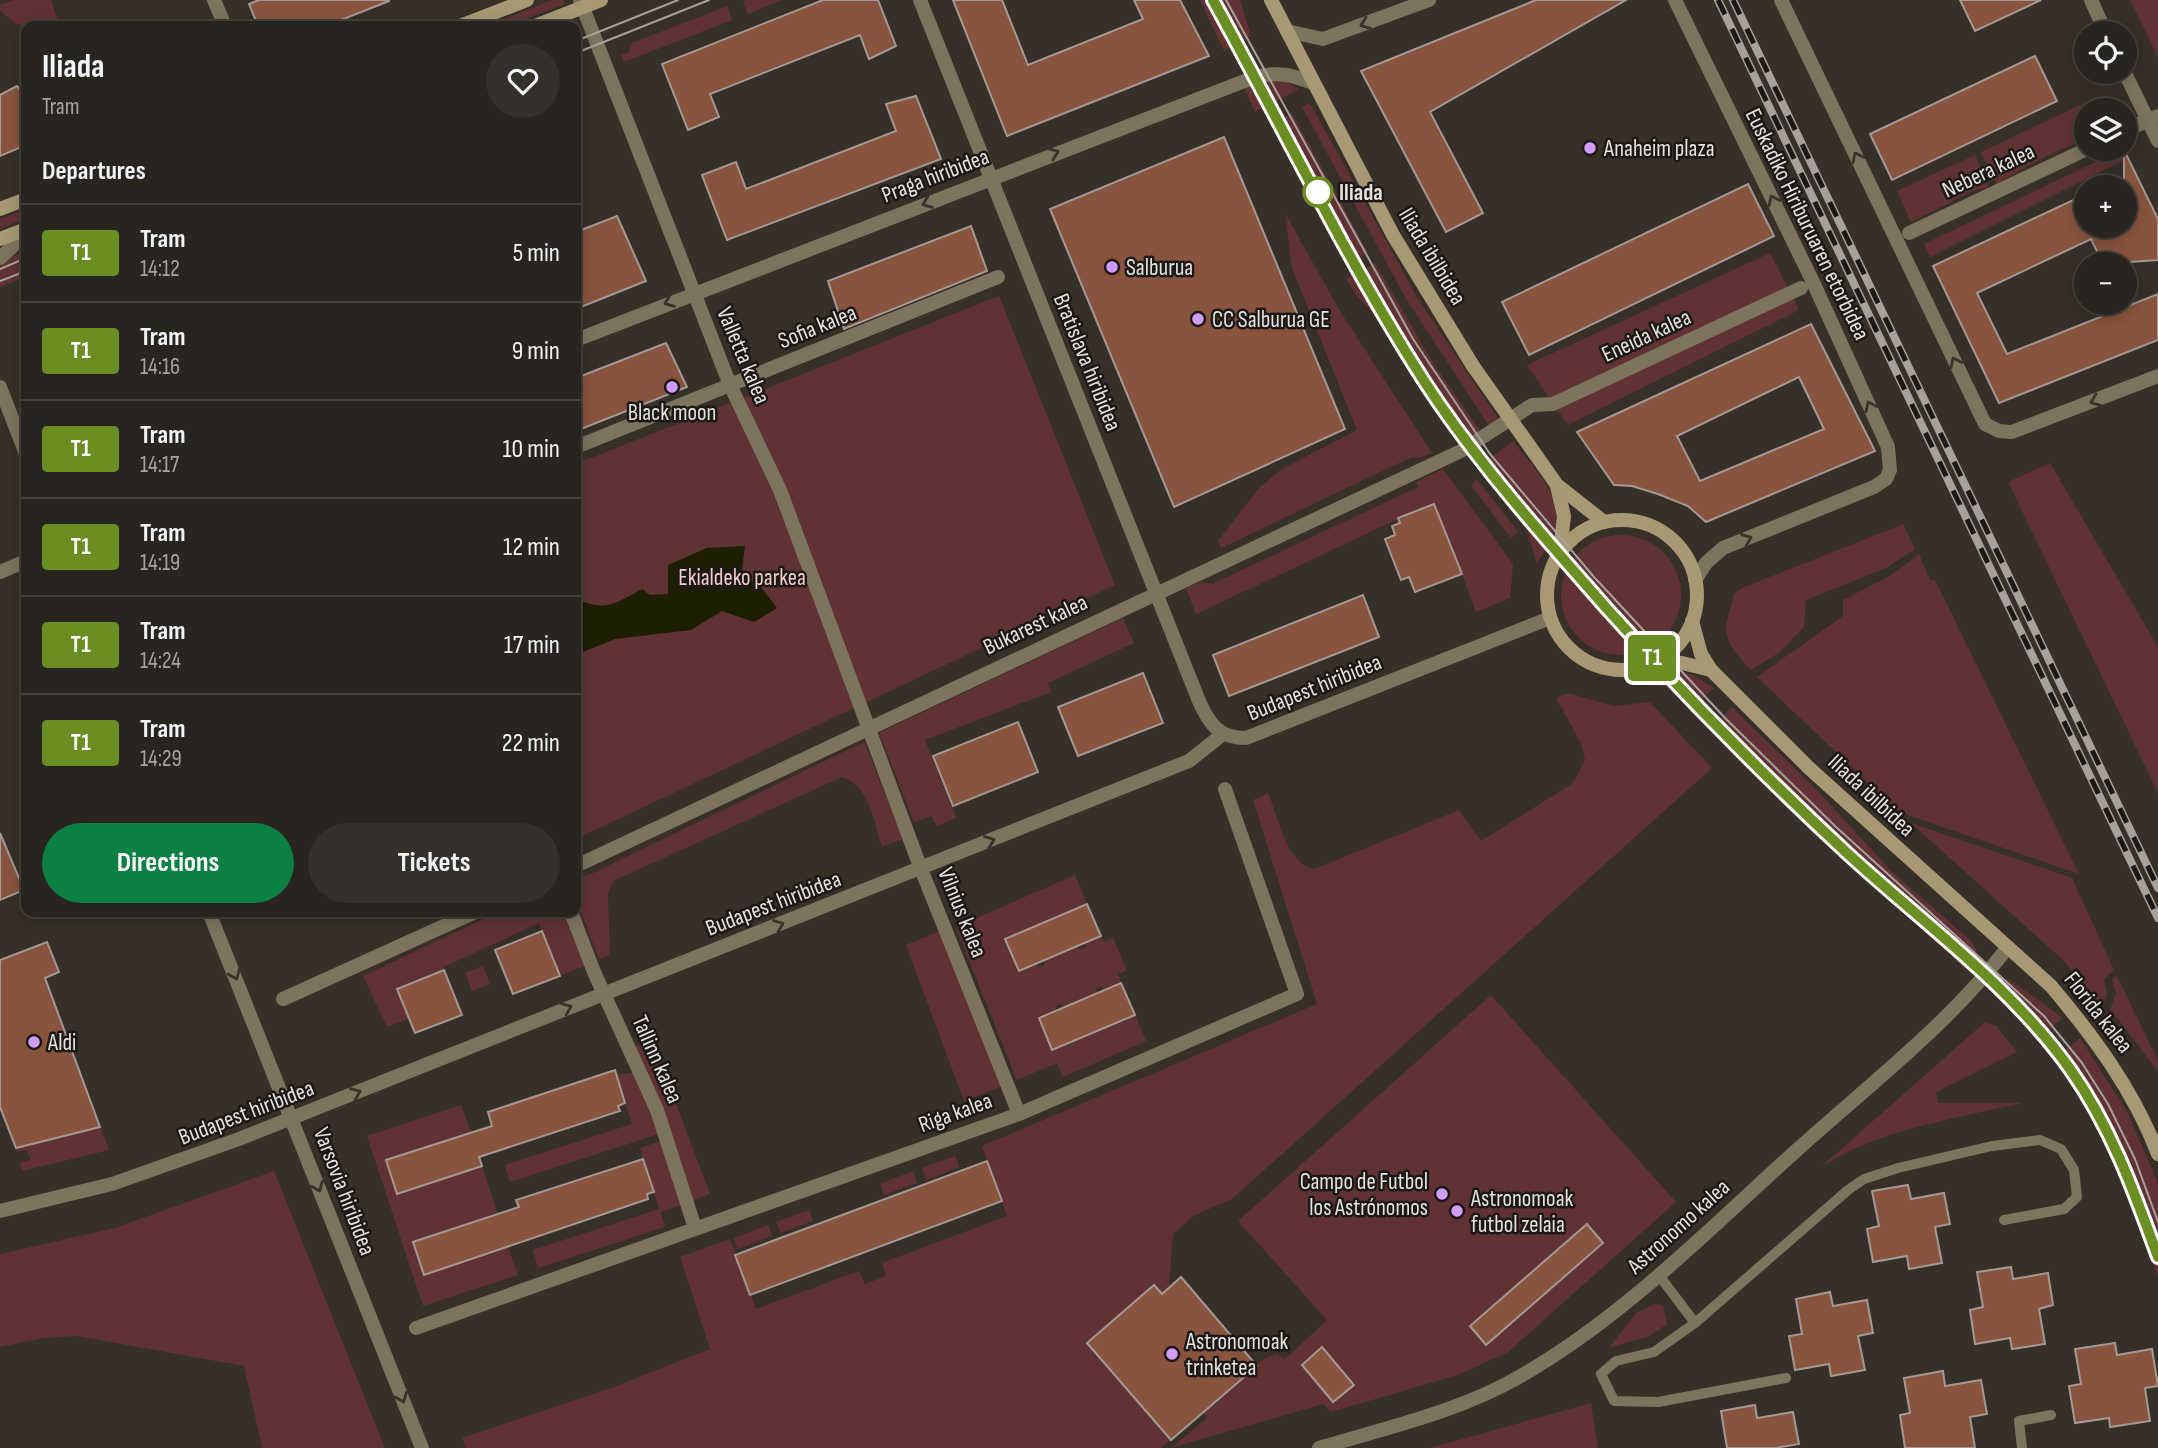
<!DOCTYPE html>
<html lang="en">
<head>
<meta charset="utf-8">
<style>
  :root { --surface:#28241f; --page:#34302c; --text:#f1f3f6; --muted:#a5a4a4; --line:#44413d; --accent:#0b8043 }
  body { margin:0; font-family:"Sofia Sans Condensed",sans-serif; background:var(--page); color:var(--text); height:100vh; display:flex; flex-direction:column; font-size:26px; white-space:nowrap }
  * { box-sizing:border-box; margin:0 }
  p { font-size:23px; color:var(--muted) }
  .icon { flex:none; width:38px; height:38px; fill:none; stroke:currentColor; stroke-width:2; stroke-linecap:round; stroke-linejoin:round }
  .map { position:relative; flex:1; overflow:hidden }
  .drawer { position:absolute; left:21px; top:21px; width:560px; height:896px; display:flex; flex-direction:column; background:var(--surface); border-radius:14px; box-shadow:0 4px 18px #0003,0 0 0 2px var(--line) }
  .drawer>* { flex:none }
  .badge { padding:0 14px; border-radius:5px; font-size:24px; line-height:46px }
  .buttons { position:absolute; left:2074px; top:21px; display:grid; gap:14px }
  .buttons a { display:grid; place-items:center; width:63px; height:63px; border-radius:50%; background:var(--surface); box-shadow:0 4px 18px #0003,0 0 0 2px var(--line); font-size:35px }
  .map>.badge { position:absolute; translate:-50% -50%; box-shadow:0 0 0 4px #fff }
  h2 { padding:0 21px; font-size:26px; line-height:63px }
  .round { display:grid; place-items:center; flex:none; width:74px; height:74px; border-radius:37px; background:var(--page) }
  .head { display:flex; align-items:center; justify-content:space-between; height:119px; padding:0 21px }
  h1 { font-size:33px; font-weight:700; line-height:52px }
  .primary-button { display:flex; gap:14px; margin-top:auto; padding:14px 21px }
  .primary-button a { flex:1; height:80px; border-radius:42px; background:var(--accent); color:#fff; font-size:28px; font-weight:700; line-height:80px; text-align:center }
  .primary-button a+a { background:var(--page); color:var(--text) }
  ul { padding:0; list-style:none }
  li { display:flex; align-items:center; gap:21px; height:98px; padding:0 21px; border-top:2px solid var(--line) }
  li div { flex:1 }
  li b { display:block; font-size:26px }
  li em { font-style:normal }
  li .badge { min-width:77px; font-weight:700; text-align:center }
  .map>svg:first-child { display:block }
  .green { fill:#613234 }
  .water { fill:#1c1f02 }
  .building { fill:#89543e; stroke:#a39894; stroke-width:2; fill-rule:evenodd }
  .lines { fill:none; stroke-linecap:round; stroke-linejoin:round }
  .lane { stroke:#7c745d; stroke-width:10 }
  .street { stroke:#7c745d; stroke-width:14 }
  .secondary { stroke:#a79974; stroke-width:14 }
  .tram { stroke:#a6a19c; stroke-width:2 }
  .rail-casing { stroke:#a6a19c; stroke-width:8 }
  .rail { stroke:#1b1816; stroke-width:5; stroke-dasharray:16; stroke-linecap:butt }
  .oneway { stroke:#38342b }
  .line-casing { stroke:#fff; stroke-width:16 }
  .line { stroke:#6b8e23; stroke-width:10 }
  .poi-dot { fill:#d09dfe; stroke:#1b1816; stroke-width:2.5 }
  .stop-dot { fill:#fff; stroke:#6b8e23; stroke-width:3.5 }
  .labels { text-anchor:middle; stroke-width:5; stroke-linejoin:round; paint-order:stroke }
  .poi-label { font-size:23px; fill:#e6e2de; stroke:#1b1816; text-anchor:start }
  .street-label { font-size:23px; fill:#e6e2de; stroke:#1b1816 }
  .stop-label { font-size:23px; font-weight:bold; fill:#e6e2de; stroke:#1b1816; text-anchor:start }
  .park-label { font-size:23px; fill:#f2cccb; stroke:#1b1816 }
</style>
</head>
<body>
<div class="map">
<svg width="2158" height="1448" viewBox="0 0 2158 1448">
  <rect width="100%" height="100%" fill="#363029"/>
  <g class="green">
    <path d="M13,0H51L59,24C34,31 17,29 0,10V5Z"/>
    <path d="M552,0H563L565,4L509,26H486Z"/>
    <path d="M747,0H782L748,14L743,1Z"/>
    <path d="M1200,0H1240L1251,36L1224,51Z"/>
    <path d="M2130,0H2158V58L2157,55Z"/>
    <path d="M727,6L732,20L624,62L621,55L629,52L632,43Z"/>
    <path d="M1283,80L1299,89L1255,112L1244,88L1264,81Z"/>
    <path d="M2097,97L2104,110H2086V141C2068,143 2013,173 1997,185L1981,152Z"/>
    <path d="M1310,103L1417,297L1498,419L1489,426L1405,297L1302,107Z"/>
    <path d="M1292,113L1368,253L1351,262L1275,122Z"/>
    <path d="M2123,149L2128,158L1930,257L1924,244Z"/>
    <path d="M1975,155L1989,187L1975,190L1911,222L1897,191Z"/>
    <path d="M26,209V218L0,229V219Z"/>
    <path d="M1285,213L1340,311L1432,453L1419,458L1412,457L1221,548L1218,541L1258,489L1280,470L1357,430L1292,268Z"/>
    <path d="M26,251V277L0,287V266L11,257Z"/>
    <path d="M1770,253L1799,310L1568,425L1527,365Z"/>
    <path d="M1375,263L1435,366L1481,432L1461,446L1380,320L1357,296L1346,279Z"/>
    <path d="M999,296L1115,585L576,839V464Z"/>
    <path d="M1513,441C1531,466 1565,496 1555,529C1552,541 1543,552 1537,564L1527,530L1477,468Z"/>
    <path d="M2050,463L2158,647V793L2008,482Z"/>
    <path d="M1443,469L1513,564L1510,598L1476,612L1462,574L1398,519L1196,614L1186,588L1203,582L1212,584L1418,487L1416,482Z"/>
    <path d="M1477,479L1518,532L1511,538L1471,485Z"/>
    <path d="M1903,524L1915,549L1886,568L1806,600L1804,627L1780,652L1751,670C1722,638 1722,636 1734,594L1742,588Z"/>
    <circle cx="1621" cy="595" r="60"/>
    <path d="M1919,554L1930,580H1935L2079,874L1899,812L1757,677L1843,616V600L1890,576Z"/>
    <path d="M1123,618L1134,643L1048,683L1051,692L925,740L956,818L937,826L932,816L914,822L879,733Z"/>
    <path d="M1670,672L1692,674L1714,688L1691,710L1668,687L1639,682Z"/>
    <path d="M1568,693L1613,706L1650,702L1712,768L1232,1199L1193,1216L1173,1234L1169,1288L1162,1294L1154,1285L1088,1343L1171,1440L1161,1448H466L462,1438L611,1388L710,1349L680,1257L730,1239L756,1309L859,1271L865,1284L886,1276L882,1263L1007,1216L982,1146L1317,1004L1253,800L1268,793C1278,816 1287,866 1315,869L1459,810L1481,841L1573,783L1585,760L1581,743L1556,698Z"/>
    <path d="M1732,707L1818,791L1890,870L1970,940C1980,951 1980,962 1971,974L1803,820L1710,729Z"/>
    <path d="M864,742L903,839L882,847C874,822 870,786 842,777L613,881L608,894L610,955L599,959L576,899V881Z"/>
    <path d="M1911,823L2072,878L2114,970L2104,979L2107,994L2103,1004L2099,1005L2064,961Z"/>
    <path d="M1075,875L1087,904L1005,939L1018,971L1036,964L1038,967L1045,965L1043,961L1077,946L1079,950L1086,947L1084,943L1101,936L1104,942L1113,938L1127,970L1118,974L1121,983L1104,990L1102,986L1096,988L1097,993L1063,1007L1061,1004L1055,1006L1056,1010L1039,1018L1052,1050L1135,1015L1146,1041L1063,1077L1057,1063L1017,1080L956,927Z"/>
    <path d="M498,912H564L586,965L560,976L539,923L444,967V970L398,989L409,1019L387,1027L363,976Z"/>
    <path d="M940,931L1002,1086L964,1101L906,945Z"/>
    <path d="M483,966L490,984L472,991L465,973Z"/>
    <path d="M2117,976L2158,1061V1071L2110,1009L2116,994L2112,979Z"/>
    <path d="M2010,980L2063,1018L2037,1039L1988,988L1997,981Z"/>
    <path d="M1491,995L1676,1202L1508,1352L1458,1375L1331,1412L1323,1404L1171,1448L1207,1418L1203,1412L1263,1359L1276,1354L1285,1359L1327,1320L1238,1221Z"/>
    <path d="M1985,1022L1996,1026L2017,1052L1936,1092L1938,1103H2022C1954,1119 1880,1129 1821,1167Z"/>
    <path d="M2080,1038L2128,1113L2158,1183V1277C2130,1197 2104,1129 2054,1059Z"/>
    <path d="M652,1040L710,1194L692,1201L631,1048Z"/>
    <path d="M636,1072L659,1134L510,1182L505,1165L632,1124L616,1075Z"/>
    <path d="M461,1105L471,1132L386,1160L482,1166L498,1214L413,1242L424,1275L508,1248L518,1275L423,1306L367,1136Z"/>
    <path d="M100,1127L109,1150L22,1171L20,1163L30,1160L27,1150L17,1151L16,1148Z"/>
    <path d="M661,1141L686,1203L661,1212L665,1227L538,1268L533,1250L659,1209L640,1148Z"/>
    <path d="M955,1156L960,1167L926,1180L922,1168Z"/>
    <path d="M274,1171L385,1448H262L244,1366L77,1336L43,1338L0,1347V1254L115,1228Z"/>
    <path d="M913,1171L917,1183L884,1195L880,1184Z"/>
    <path d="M809,1210L813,1221L781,1233L776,1222Z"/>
    <path d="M768,1225L772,1236L738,1249L734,1238Z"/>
    <path d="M1655,1304L1663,1305L1667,1324L1650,1336L1609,1348L1636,1313Z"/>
    <path d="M1591,1403L1598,1448H1430Z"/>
  </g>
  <path class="water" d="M745,546L742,569L750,581L761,587L777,608L754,622L722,611L691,630L615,639L583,652L576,651V598C604,613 616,603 642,589L650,595L668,594V565L707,548Z"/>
  <g class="building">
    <path d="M259,0H389V1L326,26H258L249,4Z"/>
    <path d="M823,0H878L896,46L869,59L860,35L710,94L719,117L688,130L662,64Z"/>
    <path d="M953,0H1002L1028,65L1143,19L1134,0H1180L1209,56L1007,136Z"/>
    <path d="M1536,0H1626L1430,112L1483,213L1446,232L1361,71Z"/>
    <path d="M1960,0H2041L1975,31Z"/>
    <path d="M2035,56L2057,101L1892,180L1870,134Z"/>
    <path d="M17,86L26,96V145L0,156V95Z"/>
    <path d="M916,96L941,159L727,240L702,175L736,162L746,189L896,131L886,104Z"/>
    <path d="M1224,137L1345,429L1174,507L1050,209Z"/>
    <path d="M2124,150L2158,219V260L2103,264L2091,239L1977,293L2007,354L2158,294V340L1999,403L1933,266L2086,194V226H2124Z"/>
    <path d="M1748,184L1774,236L1529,355L1502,302Z"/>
    <path d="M617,216L646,281L576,309V232Z"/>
    <path d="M971,226L987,271L844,329L828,281Z"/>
    <path d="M1811,324L1875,451L1706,522L1688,506L1658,494L1632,486L1614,485L1577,432ZM1799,377L1824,429L1700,481L1677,436Z"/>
    <path d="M666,343L687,387L576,431V378Z"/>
    <path d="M1434,504L1462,574L1415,592L1409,577L1401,580L1385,539L1395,535L1392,526L1400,523L1398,518Z"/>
    <path d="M1363,595L1379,637L1229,696L1213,655Z"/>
    <path d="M1143,673L1163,723L1078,756L1058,707Z"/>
    <path d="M1018,722L1038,772L953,806L933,756Z"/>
    <path d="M0,833L24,890L0,900Z"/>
    <path d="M1087,904L1101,936L1019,971L1005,939Z"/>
    <path d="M542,931L560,976L513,994L495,950Z"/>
    <path d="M47,942L59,972L45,978L100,1127L16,1148L0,1107V960Z"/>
    <path d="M444,970L462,1015L415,1033L397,989Z"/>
    <path d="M1121,983L1135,1015L1052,1050L1039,1018Z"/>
    <path d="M615,1070L625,1103L618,1106L620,1111L479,1157L482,1166L397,1194L386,1160L492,1126L488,1112Z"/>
    <path d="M643,1159L654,1192L647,1194L648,1199L424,1275L413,1242L519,1207L516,1200Z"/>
    <path d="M987,1161L1002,1201L750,1295L735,1255Z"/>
    <path d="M1908,1185L1911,1199L1944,1193L1950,1224L1935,1227L1942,1263L1909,1269L1907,1256L1873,1262L1867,1229L1879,1226L1872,1191Z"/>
    <path d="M1587,1224L1603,1243L1486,1345L1470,1326Z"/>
    <path d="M2011,1267L2013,1279L2048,1273L2053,1305L2039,1309L2045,1344L2012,1349L2010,1338L1975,1344L1970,1310L1983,1307L1977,1272Z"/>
    <path d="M1181,1277L1257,1366L1171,1440L1087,1343L1154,1285L1162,1294Z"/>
    <path d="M1830,1292L1833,1306L1867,1300L1873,1333L1858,1336L1865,1370L1831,1376L1829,1364L1795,1370L1789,1336L1802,1334L1796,1299Z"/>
    <path d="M2115,1343L2117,1355L2152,1349L2158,1386L2145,1388L2150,1421L2110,1427L2109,1418L2075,1423L2069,1386L2081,1384L2075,1349Z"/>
    <path d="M1322,1347L1354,1385L1333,1402L1302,1365Z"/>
    <path d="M1943,1371L1945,1386L1981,1380L1987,1414L1970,1417L1975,1448H1905L1900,1415L1910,1413L1904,1378Z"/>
    <path d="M1755,1405L1757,1418L1793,1412L1799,1444L1775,1448H1727L1721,1411Z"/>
  </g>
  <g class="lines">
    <g class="lane">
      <path d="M1658,1274L1695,1323L1654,1352L1616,1361L1601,1374L1614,1401L1658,1402L1786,1378"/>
      <path d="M1695,1323L1848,1190L1864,1179L1898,1168L1992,1146L2040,1140L2061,1149L2074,1170L2077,1197L2064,1209L2004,1220"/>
      <path d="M2022,1448L2019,1421L2051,1415"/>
    </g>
    <g class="street">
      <path d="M214,0L225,26"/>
      <path d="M580,0L730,385L780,490L921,869L1019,1114"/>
      <path d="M920,0L1199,701C1209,724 1219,738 1246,738L1550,618"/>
      <path d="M1675,0L1813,282L1888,447L1890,470L1886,479L1874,487L1723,548L1706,563L1695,580"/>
      <path d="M1781,0L1985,424L1999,431L2012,432L2158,376"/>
      <path d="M2091,0L2106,33"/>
      <path d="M1287,31L1323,39L1429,0"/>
      <path d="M2124,71L2158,141"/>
      <path d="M2124,131L2158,116"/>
      <path d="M1909,233L2087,149"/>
      <path d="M0,258L26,234"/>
      <path d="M576,340L1255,77C1278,71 1292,75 1313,83"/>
      <path d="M0,387L26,454"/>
      <path d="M576,447L998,277"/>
      <path d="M0,572L26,561"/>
      <path d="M576,866L1461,451L1532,405L1553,404L1801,288"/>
      <path d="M209,912L422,1448"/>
      <path d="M571,912L594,972L657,1110L695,1228"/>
      <path d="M283,999L475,912"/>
      <path d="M0,1211L112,1184L239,1139L1189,761L1223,734"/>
      <path d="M416,1328L1019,1114L1297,994L1225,789"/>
      <path d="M1319,1448C1386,1428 1458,1412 1519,1377C1623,1318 1709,1229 1798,1149C1869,1085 1949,1024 2008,947"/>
    </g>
    <g class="secondary">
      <path d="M1271,0L1393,235L1473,366L1557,485L1604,522"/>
      <path d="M460,26L527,0"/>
      <path d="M535,26L601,0"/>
      <path d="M0,209L26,199"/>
      <path d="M0,239L26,229"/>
      <path d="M1557,486L1564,516L1560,551"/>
      <circle cx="1622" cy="595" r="75"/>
      <path d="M1692,621L1701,654L1711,670L1809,768L2051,986C2094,1037 2134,1091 2158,1154"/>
      <path d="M1656,662L1682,663L1711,670"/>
    </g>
    <g class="tram">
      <path d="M1213,0L1402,344L1467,443L1559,554L1699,708L1847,852L2004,993L2045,1037L2084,1090L2113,1141L2158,1257"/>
      <path d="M1226,0L1413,339L1490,454L1594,577L1725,718L1835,826L2044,1016L2082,1063L2108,1104L2135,1159L2158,1222"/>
      <path d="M576,41L678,0"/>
      <path d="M576,53L709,0"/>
      <path d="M0,269L26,258"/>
      <path d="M0,281L26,271"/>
    </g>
    <g class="rail-casing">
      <g id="rail">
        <path d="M1718,0L2158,918"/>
        <path d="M1733,0L2158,888"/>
      </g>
    </g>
    <use href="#rail" class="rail"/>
  </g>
  <defs><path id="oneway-chevron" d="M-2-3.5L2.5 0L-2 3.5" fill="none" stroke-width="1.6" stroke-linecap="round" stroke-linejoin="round" transform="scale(1.75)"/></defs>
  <g class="oneway">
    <use href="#oneway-chevron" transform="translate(1365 24) rotate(159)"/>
    <use href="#oneway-chevron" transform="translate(1054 153) rotate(-21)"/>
    <use href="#oneway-chevron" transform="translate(1857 157) rotate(-116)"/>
    <use href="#oneway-chevron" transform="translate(1773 200) rotate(-116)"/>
    <use href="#oneway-chevron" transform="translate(927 203) rotate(159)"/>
    <use href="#oneway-chevron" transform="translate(669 302) rotate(159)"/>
    <use href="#oneway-chevron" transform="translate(1955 362) rotate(-116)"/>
    <use href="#oneway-chevron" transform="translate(2095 401) rotate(158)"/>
    <use href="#oneway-chevron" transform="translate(1870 406) rotate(-115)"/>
    <use href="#oneway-chevron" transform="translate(1747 539) rotate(-21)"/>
    <use href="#oneway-chevron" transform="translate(990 841) rotate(-22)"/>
    <use href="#oneway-chevron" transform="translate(779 925) rotate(-21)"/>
    <use href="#oneway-chevron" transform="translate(235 975) rotate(68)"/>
    <use href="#oneway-chevron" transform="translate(567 1008) rotate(-22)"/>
    <use href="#oneway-chevron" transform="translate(356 1093) rotate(-22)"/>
    <use href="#oneway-chevron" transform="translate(318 1187) rotate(68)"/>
    <use href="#oneway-chevron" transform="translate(402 1398) rotate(68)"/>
  </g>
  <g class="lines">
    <g class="line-casing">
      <path id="line" d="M1213,0C1283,127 1348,263 1426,384C1466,445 1512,500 1559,554C1649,659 1746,759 1847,853C1923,923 2010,985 2070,1069C2111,1127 2134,1191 2158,1257"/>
    </g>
    <use href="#line" class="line"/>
  </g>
  <g class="poi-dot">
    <circle cx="1590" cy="148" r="7"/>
    <circle cx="1112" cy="267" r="7"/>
    <circle cx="1198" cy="319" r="7"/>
    <circle cx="672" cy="387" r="7"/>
    <circle cx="34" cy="1042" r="7"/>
    <circle cx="1442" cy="1194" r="7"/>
    <circle cx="1457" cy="1211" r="7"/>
    <circle cx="1172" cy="1354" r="7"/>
  </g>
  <circle class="stop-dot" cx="1318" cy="192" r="14"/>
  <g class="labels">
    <g class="poi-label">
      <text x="1604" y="156">Anaheim plaza</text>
      <text x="1126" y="275">Salburua</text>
      <text x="1212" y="327">CC Salburua GE</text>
      <text x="672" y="420" text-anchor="middle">Black moon</text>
      <text x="48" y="1050">Aldi</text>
      <text x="1428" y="1189" text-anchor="end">Campo de Futbol<tspan x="1428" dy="26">los Astrónomos</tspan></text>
      <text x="1471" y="1206">Astronomoak<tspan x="1471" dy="26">futbol zelaia</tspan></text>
      <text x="1186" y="1349">Astronomoak<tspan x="1186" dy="26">trinketea</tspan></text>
    </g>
    <g class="street-label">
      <text transform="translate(1988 170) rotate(-25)" y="8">Nebera kalea</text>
      <text transform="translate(935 175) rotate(-21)" y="8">Praga hiribidea</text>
      <text transform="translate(1808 224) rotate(64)" y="8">Euskadiko Hiriburuaren etorbidea</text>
      <text transform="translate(1433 256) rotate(59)" y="8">Iliada ibilbidea</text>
      <text transform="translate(817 326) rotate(-22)" y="8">Sofia kalea</text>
      <text transform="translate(1646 335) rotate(-25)" y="8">Eneida kalea</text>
      <text transform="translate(744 355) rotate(67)" y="8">Valletta kalea</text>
      <text transform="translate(1088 362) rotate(68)" y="8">Bratislava hiribidea</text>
      <text transform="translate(1035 624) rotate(-25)" y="8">Bukarest kalea</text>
      <text transform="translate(1314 687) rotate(-22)" y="8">Budapest hiribidea</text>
      <text transform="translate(1872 795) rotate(43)" y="8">Iliada ibilbidea</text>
      <text transform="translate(773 903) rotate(-21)" y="8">Budapest hiribidea</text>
      <text transform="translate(963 912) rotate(68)" y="8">Vilnius kalea</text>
      <text transform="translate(2099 1012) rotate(52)" y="8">Florida kalea</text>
      <text transform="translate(658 1059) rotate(66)" y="8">Tallinn kalea</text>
      <text transform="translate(246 1112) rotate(-21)" y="8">Budapest hiribidea</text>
      <text transform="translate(955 1112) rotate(-20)" y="8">Riga kalea</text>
      <text transform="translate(345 1191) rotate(69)" y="8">Varsovia hiribidea</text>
      <text transform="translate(1678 1226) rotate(-42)" y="8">Astronomo kalea</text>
    </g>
    <g class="stop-label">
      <text x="1339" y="200">Iliada</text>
    </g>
    <g class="park-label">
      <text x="742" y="585">Ekialdeko parkea</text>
    </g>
  </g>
</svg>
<div class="buttons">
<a><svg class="icon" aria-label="locate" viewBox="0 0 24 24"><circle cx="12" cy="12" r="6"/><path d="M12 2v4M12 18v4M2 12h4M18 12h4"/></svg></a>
<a><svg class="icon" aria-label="layers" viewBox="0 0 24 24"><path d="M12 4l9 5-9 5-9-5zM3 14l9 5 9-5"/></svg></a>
<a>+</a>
<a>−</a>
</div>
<b class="badge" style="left:1652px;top:658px;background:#6b8e23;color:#fff">T1</b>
<section class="drawer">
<div class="head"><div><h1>Iliada</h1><p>Tram</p></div><a class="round"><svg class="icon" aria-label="heart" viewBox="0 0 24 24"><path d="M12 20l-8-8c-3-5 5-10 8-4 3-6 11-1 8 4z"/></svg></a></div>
<h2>Departures</h2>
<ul>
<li><span class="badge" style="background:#6b8e23;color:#fff">T1</span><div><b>Tram</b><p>14:12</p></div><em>5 min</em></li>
<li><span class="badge" style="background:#6b8e23;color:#fff">T1</span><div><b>Tram</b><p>14:16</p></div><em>9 min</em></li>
<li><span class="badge" style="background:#6b8e23;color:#fff">T1</span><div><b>Tram</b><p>14:17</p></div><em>10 min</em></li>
<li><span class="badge" style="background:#6b8e23;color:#fff">T1</span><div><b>Tram</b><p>14:19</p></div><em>12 min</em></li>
<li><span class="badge" style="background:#6b8e23;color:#fff">T1</span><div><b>Tram</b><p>14:24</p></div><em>17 min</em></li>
<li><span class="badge" style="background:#6b8e23;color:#fff">T1</span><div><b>Tram</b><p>14:29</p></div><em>22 min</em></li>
</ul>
<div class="primary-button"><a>Directions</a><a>Tickets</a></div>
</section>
</div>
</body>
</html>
